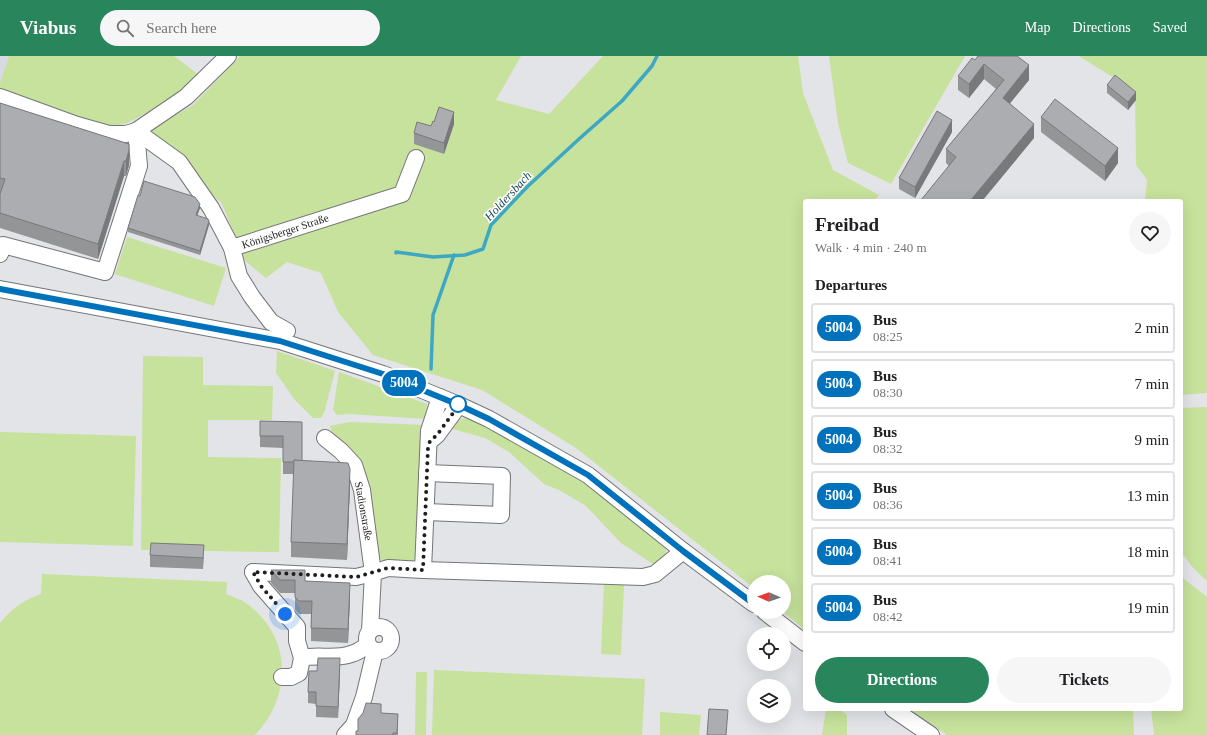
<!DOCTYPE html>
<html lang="en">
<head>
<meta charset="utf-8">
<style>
  :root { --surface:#fff; --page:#f6f6f6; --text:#202124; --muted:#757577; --line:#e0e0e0; --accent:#29855c }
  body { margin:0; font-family:"Times New Roman",serif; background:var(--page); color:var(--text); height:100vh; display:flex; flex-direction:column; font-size:15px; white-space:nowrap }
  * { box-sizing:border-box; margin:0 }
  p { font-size:13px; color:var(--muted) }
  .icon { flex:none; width:22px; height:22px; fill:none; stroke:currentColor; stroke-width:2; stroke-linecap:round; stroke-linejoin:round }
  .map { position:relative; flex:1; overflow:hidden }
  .details { position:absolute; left:803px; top:143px; width:380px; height:512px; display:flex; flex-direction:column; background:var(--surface); border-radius:4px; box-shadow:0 4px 16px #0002 }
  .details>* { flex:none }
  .badge { padding:0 8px; border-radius:13px; font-size:14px; line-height:26px }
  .needle { width:26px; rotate:272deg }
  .tools { position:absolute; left:747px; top:519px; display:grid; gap:8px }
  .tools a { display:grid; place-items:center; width:44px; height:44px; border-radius:50%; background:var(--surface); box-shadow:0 4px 16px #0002; font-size:20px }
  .you { position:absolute; width:20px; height:20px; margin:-10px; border:3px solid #fff; border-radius:50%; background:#1a73e8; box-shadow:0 0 0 6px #1a73e833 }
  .map>.badge { position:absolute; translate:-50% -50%; box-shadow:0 0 0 2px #fff }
  h2 { padding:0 12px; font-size:15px; line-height:36px }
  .round { display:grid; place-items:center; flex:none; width:42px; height:42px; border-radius:21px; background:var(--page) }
  .summary { display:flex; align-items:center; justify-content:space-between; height:68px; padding:0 12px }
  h1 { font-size:19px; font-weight:700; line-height:30px }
  .primary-button { display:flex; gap:8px; margin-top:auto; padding:8px 12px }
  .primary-button a { flex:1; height:46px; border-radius:24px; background:var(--accent); color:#fff; font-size:16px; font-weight:700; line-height:46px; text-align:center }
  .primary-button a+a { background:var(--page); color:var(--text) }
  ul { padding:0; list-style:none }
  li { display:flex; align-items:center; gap:12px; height:50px; margin:0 8px 6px; padding:0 4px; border:2px solid var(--line); border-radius:4px }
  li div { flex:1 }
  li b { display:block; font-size:15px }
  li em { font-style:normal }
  li .badge { min-width:44px; font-weight:700; text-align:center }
  header { display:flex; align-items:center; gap:24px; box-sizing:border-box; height:56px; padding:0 20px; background:var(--accent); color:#fff }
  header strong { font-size:19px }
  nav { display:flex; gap:22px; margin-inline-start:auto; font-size:14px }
  .search { width:280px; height:36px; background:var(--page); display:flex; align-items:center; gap:10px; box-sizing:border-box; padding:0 14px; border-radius:22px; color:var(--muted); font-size:15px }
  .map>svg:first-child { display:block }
  .built { fill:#d7d9e4 }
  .green { fill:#c6e29c }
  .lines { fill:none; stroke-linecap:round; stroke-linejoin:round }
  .stream { stroke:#3da7c4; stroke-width:3.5 }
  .minor-casing { stroke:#747578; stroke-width:18 }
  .minor { stroke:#fff; stroke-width:16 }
  .wall { fill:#949597 }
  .shaded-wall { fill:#78797b }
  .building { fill:#acadb0; stroke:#78797b }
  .line-casing { stroke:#fff; stroke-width:9 }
  .line { stroke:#0072bc; stroke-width:6 }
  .walk { stroke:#1e1e1f; stroke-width:4; stroke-dasharray:0 7.2 }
  .stop-dot { fill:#fff; stroke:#0072bc; stroke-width:2 }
  .labels { text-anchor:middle; stroke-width:3; stroke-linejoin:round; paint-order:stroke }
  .street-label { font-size:11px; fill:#1e1e1f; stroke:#fff }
  .water-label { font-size:12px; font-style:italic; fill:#184652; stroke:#fff }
</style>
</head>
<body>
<header>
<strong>Viabus</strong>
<div class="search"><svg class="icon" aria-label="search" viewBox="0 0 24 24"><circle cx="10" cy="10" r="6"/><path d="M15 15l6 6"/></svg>Search here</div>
<nav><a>Map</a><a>Directions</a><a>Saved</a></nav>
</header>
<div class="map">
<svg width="1207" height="679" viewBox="0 0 1207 679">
  <rect width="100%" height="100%" fill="#e3e4e7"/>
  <path class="built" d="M0,0H9L0,27Z"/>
  <g class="green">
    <path d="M9,0H174L199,19L181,34L143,59L127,67L112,71L99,70L0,34V27Z"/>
    <path d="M240,0H521L496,44L549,58L603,0H798L803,37L833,114L879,139L874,145H805V574L783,556L784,526H754V532L576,392L482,334L373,299L338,256L321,217L287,206L266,222L245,205L235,179L221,146L214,141L182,98L149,74L193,49Z"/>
    <path d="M829,0H965L891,128L848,107L838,67Z"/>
    <path d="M1079,0H1207V337L1181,339V145H1145L1147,124L1136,109L1135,35Z"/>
    <path d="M127,181L226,212L214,250L115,218Z"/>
    <path d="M277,295L335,315L324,357L321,362H313L295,344L276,317Z"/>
    <path d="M143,300L203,301V329L273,330L272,364H208V401L281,402L279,496L141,494Z"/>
    <path d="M339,316L427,348L426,363L350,358L337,359L333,354Z"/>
    <path d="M1207,351V525L1194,513L1181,496V352Z"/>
    <path d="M466,362L476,364C503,379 530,392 556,408C595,432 630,461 666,489V499L656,510L621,487L586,450L559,434L544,428L509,396L485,382L449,372L457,364Z"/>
    <path d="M349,366L426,369L418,496L414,504C406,507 390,509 383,505C379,502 377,498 375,494L358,407L345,387L333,378L330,370Z"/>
    <path d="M0,376L136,380L133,490L0,486Z"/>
    <path d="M42,518L227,526L226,538C233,541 240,543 246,547C292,580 293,639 255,679H0V567C11,553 24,544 41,538Z"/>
    <path d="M1181,518L1184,523L1207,541V679H1154L1151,653H1181Z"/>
    <path d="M604,526L624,527L621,599L601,598Z"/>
    <path d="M434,614L645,623L642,679H432Z"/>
    <path d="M416,616H427L426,679H415Z"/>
    <path d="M826,653H839L847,659V679H822Z"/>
    <path d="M909,653H1133L1134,679H947Z"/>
    <path d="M660,656L701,659L699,679H660Z"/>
  </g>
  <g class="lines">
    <g class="stream">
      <path d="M396,197V196L433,201L465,199L483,193L491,169L527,131L579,83L622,45L652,10L657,0"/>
      <path d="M431,313L433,259L454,199"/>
    </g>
    <g class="minor-casing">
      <g id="minor">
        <path d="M0,41L77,69L109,78H126L136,75L186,41L228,0"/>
        <path d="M136,75L179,106L211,152L232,192L402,138L416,102"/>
        <path d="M232,192L239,220L252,241L271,266L287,275"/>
        <path d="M0,198L3,189L105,216L139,110L136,75"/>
        <path d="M0,233L280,285L383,318L459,349L489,363L588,419L683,495L754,548"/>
        <path d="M430,385L437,379L459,349"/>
        <path d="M426,456L501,459L502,420L427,417"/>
        <path d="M423,514L643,521L655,518L683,495"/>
        <path d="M253,516L356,521L373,517L362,434L354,409L341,395L325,382"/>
        <path d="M253,516L261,530L297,571V585L302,602L299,617L291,621H282"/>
        <path d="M765,556L805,587"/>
        <circle cx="379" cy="583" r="12"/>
        <path d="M370,575L373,517L388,512L423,514L429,375L440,341"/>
        <path d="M302,602C318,598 335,604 351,598C357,597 363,592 368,589"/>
        <path d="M893,653L931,679"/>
        <path d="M345,679L354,669L364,641L375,595"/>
      </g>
    </g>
    <use href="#minor" class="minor"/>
  </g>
  <g class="wall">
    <path d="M975,4L1029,24L1010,47L1034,82L982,145H921V144L949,110L946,107V93L996,33L984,23L969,42L958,34V20Z"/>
    <path d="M1107,29L1136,44L1128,54L1107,37Z"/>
    <path d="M0,47L129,88V109L126,120H124L98,203L0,172Z"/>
    <path d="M1041,61L1118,107L1105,125L1041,76Z"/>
    <path d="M454,68L444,98L414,88V77L431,70Z"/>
    <path d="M952,76L915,142L899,133V122Z"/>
    <path d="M200,152L197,159L209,169L200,199L128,176V172Z"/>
    <path d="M260,365L302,366V405L350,428L347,504L291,501V486L294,418H283V392L260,391Z"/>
    <path d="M150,499L204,501L203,513L150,511Z"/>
    <path d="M271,514L350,540L348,587L311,585V558H299L295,554V537H280L271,527Z"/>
    <path d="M340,614L338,662L316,661V648L308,647V636L317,615Z"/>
    <path d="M381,657L398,658V679H356L358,675Z"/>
  </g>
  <g class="shaded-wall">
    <path d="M984,8V23L969,42V28Z"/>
    <path d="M1029,9V24L1003,56V42Z"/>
    <path d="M1136,36V44L1128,54V46Z"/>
    <path d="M454,56V68L444,98V87Z"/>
    <path d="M952,64V76L915,142V131Z"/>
    <path d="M1034,68V82L982,145H970Z"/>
    <path d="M1118,92V107L1105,125V110Z"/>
    <path d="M129,94V109L126,120V105Z"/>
    <path d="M124,105V120L98,203V188Z"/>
    <path d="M200,148V152L196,163V159Z"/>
    <path d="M209,165V169L200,199V195Z"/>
    <path d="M350,413V428L347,504V488Z"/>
    <path d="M350,527V540L348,587V573Z"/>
    <path d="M340,602V614L338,662V651Z"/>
  </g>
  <g class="building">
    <path d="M978,0H1017L1029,9L1003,42L1034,68L970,145H923L921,144L956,101L946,93L1004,24L984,8L969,28L958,20L972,2L975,4Z"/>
    <path d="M1115,19L1136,36L1128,46L1107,29Z"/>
    <path d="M1055,43L1118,92L1105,110L1041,61Z"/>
    <path d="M0,47L129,88V94L126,105H124L98,188L0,157V138L5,123L0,122Z"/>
    <path d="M439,51L454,56L444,87L414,77L417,66L431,70L433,65L434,66Z"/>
    <path d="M937,55L952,64L915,131L899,122Z"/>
    <path d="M144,125L195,141L200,148L196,159L208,163L209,165L200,195L128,172L138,139L140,140Z"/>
    <path d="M260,365L302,366V405L294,404V406H283V380H260Z"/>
    <path d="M294,404L348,407L350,413L347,488L291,486Z"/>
    <path d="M151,487L204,489L203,502L150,499Z"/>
    <path d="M271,514H305V525L350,527L348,573L311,572L312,545H299L295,541V524H280Z"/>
    <path d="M318,602H340L338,651L316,650V636H308L309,615H317Z"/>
    <path d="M366,647L381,648V657L398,658L397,677H393V679H356V675H358V663L363,657Z"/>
    <path d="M709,653L728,654L726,679H707Z"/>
  </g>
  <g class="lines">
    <g class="line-casing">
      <path id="line" d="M0,233L280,285L383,318L459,349L489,363L588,419L683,495L754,548"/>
    </g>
    <use href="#line" class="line"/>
    <path class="walk" d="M285,558L261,530L253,516L356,521L388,512L423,514L428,391L430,385L437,379L459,349L458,348"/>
  </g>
  <circle class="stop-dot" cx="458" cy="348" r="8"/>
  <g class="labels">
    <g class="street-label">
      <text transform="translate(285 175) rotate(-18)" y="4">Königsberger Straße</text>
      <text transform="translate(364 455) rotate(80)" y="4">Stadionstraße</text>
    </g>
    <g class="water-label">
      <text transform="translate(508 140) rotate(-47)" y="4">Holdersbach</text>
    </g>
  </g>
</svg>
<div class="tools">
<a><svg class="needle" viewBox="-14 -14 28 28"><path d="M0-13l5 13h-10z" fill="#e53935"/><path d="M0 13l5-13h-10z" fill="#757577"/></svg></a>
<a><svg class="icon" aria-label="locate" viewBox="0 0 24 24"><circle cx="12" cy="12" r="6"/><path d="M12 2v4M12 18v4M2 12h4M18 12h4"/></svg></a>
<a><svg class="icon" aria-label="layers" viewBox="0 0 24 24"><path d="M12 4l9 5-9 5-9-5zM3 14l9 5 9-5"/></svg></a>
</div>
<div class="you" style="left:285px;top:558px"></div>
<b class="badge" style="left:404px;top:327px;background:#0072bc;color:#fff">5004</b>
<section class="details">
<div class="summary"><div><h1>Freibad</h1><p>Walk · 4 min · 240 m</p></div><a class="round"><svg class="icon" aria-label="heart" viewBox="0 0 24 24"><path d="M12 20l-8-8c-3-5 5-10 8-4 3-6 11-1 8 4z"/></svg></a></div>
<h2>Departures</h2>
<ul>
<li><span class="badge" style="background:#0072bc;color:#fff">5004</span><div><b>Bus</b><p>08:25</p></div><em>2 min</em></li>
<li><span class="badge" style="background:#0072bc;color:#fff">5004</span><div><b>Bus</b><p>08:30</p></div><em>7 min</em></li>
<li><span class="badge" style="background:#0072bc;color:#fff">5004</span><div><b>Bus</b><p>08:32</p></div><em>9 min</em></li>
<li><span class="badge" style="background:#0072bc;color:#fff">5004</span><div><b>Bus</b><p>08:36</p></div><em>13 min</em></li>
<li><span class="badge" style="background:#0072bc;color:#fff">5004</span><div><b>Bus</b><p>08:41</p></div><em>18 min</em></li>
<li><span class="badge" style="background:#0072bc;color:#fff">5004</span><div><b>Bus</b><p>08:42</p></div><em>19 min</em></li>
</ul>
<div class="primary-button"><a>Directions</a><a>Tickets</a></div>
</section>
</div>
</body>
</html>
